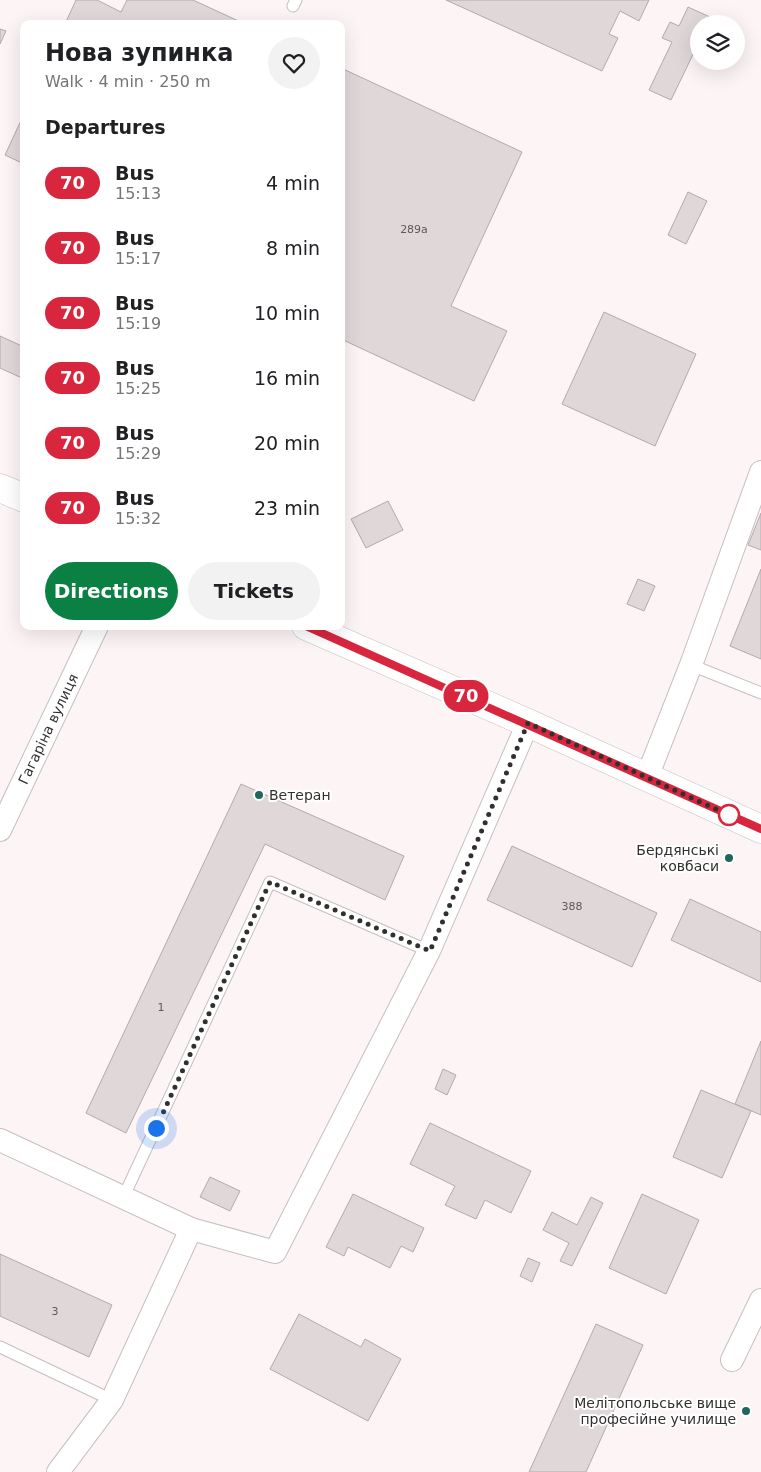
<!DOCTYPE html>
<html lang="en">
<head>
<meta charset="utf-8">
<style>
  :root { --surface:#fff; --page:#f2f2f2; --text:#202124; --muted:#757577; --accent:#0b8043 }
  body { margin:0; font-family:"DejaVu Sans",sans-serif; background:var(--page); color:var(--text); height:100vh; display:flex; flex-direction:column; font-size:19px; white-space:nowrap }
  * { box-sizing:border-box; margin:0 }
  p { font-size:16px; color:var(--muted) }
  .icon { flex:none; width:28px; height:28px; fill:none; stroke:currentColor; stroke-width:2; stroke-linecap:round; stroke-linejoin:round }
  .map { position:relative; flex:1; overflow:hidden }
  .side { position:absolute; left:20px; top:20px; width:325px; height:610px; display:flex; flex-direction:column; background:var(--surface); border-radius:10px; box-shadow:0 5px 20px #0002 }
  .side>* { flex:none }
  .badge { padding:0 10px; border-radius:16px; font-size:18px; line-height:32px }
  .fabs { position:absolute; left:690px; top:15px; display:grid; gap:10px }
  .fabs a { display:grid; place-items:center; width:55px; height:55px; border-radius:50%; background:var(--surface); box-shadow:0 5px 20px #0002; font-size:25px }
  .you { position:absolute; width:25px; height:25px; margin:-12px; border:4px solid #fff; border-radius:50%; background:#1a73e8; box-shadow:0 0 0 8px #1a73e833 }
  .map>.badge { position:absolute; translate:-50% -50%; box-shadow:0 0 0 2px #fff }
  h2 { padding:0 25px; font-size:19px; line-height:45px }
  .round { display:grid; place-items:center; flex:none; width:52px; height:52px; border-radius:26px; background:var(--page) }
  .head { display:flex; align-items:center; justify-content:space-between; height:85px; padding:0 25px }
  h1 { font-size:24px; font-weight:800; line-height:38px }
  .button { display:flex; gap:10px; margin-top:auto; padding:10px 25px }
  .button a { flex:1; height:58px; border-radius:30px; background:var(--accent); color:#fff; font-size:20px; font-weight:800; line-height:58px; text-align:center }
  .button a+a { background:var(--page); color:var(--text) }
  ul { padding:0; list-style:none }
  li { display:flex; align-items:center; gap:15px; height:65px; padding:0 25px }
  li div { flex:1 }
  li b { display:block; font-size:19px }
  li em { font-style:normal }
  li .badge { min-width:55px; font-weight:700; text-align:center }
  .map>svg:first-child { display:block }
  .building { fill:#e0d7d9; stroke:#b3aaac }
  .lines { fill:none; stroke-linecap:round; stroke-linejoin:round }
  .service-casing { stroke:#c7bec0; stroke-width:13 }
  .minor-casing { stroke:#c7bec0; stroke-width:24 }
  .secondary-casing { stroke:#c7bec0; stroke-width:29 }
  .service { stroke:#fff; stroke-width:11 }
  .minor { stroke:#fff; stroke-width:22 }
  .secondary { stroke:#fff; stroke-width:28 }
  .line-casing { stroke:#fff; stroke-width:11 }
  .line { stroke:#d7263d; stroke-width:8 }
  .walk { stroke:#322f2f; stroke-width:5; stroke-dasharray:0 9 }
  .poi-dot { fill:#1e675e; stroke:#fff; stroke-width:2 }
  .stop-dot { fill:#fff; stroke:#d7263d; stroke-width:2.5 }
  .labels { text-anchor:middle; stroke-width:4; stroke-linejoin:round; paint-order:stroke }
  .number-label { font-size:11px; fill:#5e595a }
  .street-label { font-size:14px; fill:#322f2f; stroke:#fff }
  .poi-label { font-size:14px; fill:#322f2f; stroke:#fff; text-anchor:end }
</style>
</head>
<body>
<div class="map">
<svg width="761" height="1472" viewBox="0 0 761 1472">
  <rect width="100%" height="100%" fill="#fdf4f5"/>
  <g class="building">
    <path d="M76,0H97L121,12L127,0H193L245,24H65Z"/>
    <path d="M446,0H649L639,21L620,11L609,34L618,38L602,71Z"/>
    <path d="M688,7L710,17L707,24H699V42L671,100L649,90L672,42L662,38L670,22L679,26Z"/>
    <path d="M0,29L6,31L0,44Z"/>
    <path d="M341,68L522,152L451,306L507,331L474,401L341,339Z"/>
    <path d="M24,114V164L5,155Z"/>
    <path d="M688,192L707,201L686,244L668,235Z"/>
    <path d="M604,312L696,354L655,446L562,404Z"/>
    <path d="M0,336L24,347V379L0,368Z"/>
    <path d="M388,501L403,530L366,548L351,519Z"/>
    <path d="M761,513V550L748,545Z"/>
    <path d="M761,569V659L730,646Z"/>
    <path d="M638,579L655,586L644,611L627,604Z"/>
    <path d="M241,784L404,856L385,900L265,844L126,1133L86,1113Z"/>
    <path d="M512,846L657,913L632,967L487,900Z"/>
    <path d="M690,899L761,932V982L671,940Z"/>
    <path d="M761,1041V1115L735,1104Z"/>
    <path d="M443,1069L456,1075L447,1095L435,1089Z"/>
    <path d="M701,1090L751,1111L722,1178L673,1157Z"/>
    <path d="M430,1123L531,1171L511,1213L485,1200L476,1219L445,1205L455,1186L410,1164Z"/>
    <path d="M210,1177L240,1191L230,1211L200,1197Z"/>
    <path d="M353,1194L424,1228L413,1252L401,1246L390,1268L348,1247L344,1256L326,1247Z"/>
    <path d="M642,1194L699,1220L666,1294L609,1268Z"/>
    <path d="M591,1197L603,1203L572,1266L560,1261L569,1243L543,1230L552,1212L577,1225Z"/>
    <path d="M0,1254L112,1305L89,1357L0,1316Z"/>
    <path d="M528,1258L540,1263L532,1282L520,1276Z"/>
    <path d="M299,1314L361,1347L365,1339L401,1359L368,1421L270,1369Z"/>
    <path d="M596,1324L643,1345L586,1472H529Z"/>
  </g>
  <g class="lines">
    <g class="service-casing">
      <g id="service">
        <path d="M293,6L296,0"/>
        <path d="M691,665L761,693"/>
        <path d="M123,1198L270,882L429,951"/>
        <path d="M0,1347L112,1400"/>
      </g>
    </g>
    <g class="minor-casing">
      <g id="minor">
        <path d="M647,777L691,665L761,472"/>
        <path id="s1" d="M0,830L97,626"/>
        <path d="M0,1140L191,1229"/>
        <path d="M732,1360L761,1300"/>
        <path d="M58,1472L112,1400L191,1229L275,1252L429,951L528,723"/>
      </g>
    </g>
    <g class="secondary-casing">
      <g id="secondary">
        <path d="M0,488L24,498"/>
        <path d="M306,626L528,723L761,829"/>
      </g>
    </g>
    <use href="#service" class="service"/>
    <use href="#minor" class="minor"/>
    <use href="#secondary" class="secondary"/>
  </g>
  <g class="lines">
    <g class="line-casing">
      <path id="line" d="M306,626L761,829"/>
    </g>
    <use href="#line" class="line"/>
    <path class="walk" d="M156,1128L270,882L430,951L528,723L729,815"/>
  </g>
  <g class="poi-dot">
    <circle cx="259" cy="795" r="5"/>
    <circle cx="729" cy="858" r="5"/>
    <circle cx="746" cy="1411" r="5"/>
  </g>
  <circle class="stop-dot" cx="729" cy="815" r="10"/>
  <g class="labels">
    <g class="number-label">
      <text x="414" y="233">289а</text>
      <text x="572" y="910">388</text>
      <text x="161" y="1011">1</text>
      <text x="55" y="1315">3</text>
    </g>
    <g class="street-label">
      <text dy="5" stroke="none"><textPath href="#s1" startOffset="112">Гагаріна вулиця</textPath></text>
    </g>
    <g class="poi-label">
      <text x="269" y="800" text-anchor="start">Ветеран</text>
      <text x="719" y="855">Бердянські<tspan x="719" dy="16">ковбаси</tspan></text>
      <text x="736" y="1408">Мелітопольське вище<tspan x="736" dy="16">професійне училище</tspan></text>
    </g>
  </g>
</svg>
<div class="fabs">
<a><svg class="icon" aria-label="layers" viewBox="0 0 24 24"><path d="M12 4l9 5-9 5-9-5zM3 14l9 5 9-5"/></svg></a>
</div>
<div class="you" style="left:156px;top:1128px"></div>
<b class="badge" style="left:466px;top:696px;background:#d7263d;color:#fff">70</b>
<section class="side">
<div class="head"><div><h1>Нова зупинка</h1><p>Walk · 4 min · 250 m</p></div><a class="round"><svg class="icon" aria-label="heart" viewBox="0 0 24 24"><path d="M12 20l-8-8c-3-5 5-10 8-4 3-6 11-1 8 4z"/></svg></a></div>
<h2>Departures</h2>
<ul>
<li><span class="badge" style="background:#d7263d;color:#fff">70</span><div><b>Bus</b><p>15:13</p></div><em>4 min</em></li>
<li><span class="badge" style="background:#d7263d;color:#fff">70</span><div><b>Bus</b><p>15:17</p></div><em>8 min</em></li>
<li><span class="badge" style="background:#d7263d;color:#fff">70</span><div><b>Bus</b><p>15:19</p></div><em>10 min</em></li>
<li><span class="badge" style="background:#d7263d;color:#fff">70</span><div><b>Bus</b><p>15:25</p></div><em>16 min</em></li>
<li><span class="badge" style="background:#d7263d;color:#fff">70</span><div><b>Bus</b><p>15:29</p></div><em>20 min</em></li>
<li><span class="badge" style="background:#d7263d;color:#fff">70</span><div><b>Bus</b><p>15:32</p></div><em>23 min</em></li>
</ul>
<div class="button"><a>Directions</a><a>Tickets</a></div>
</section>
</div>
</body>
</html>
